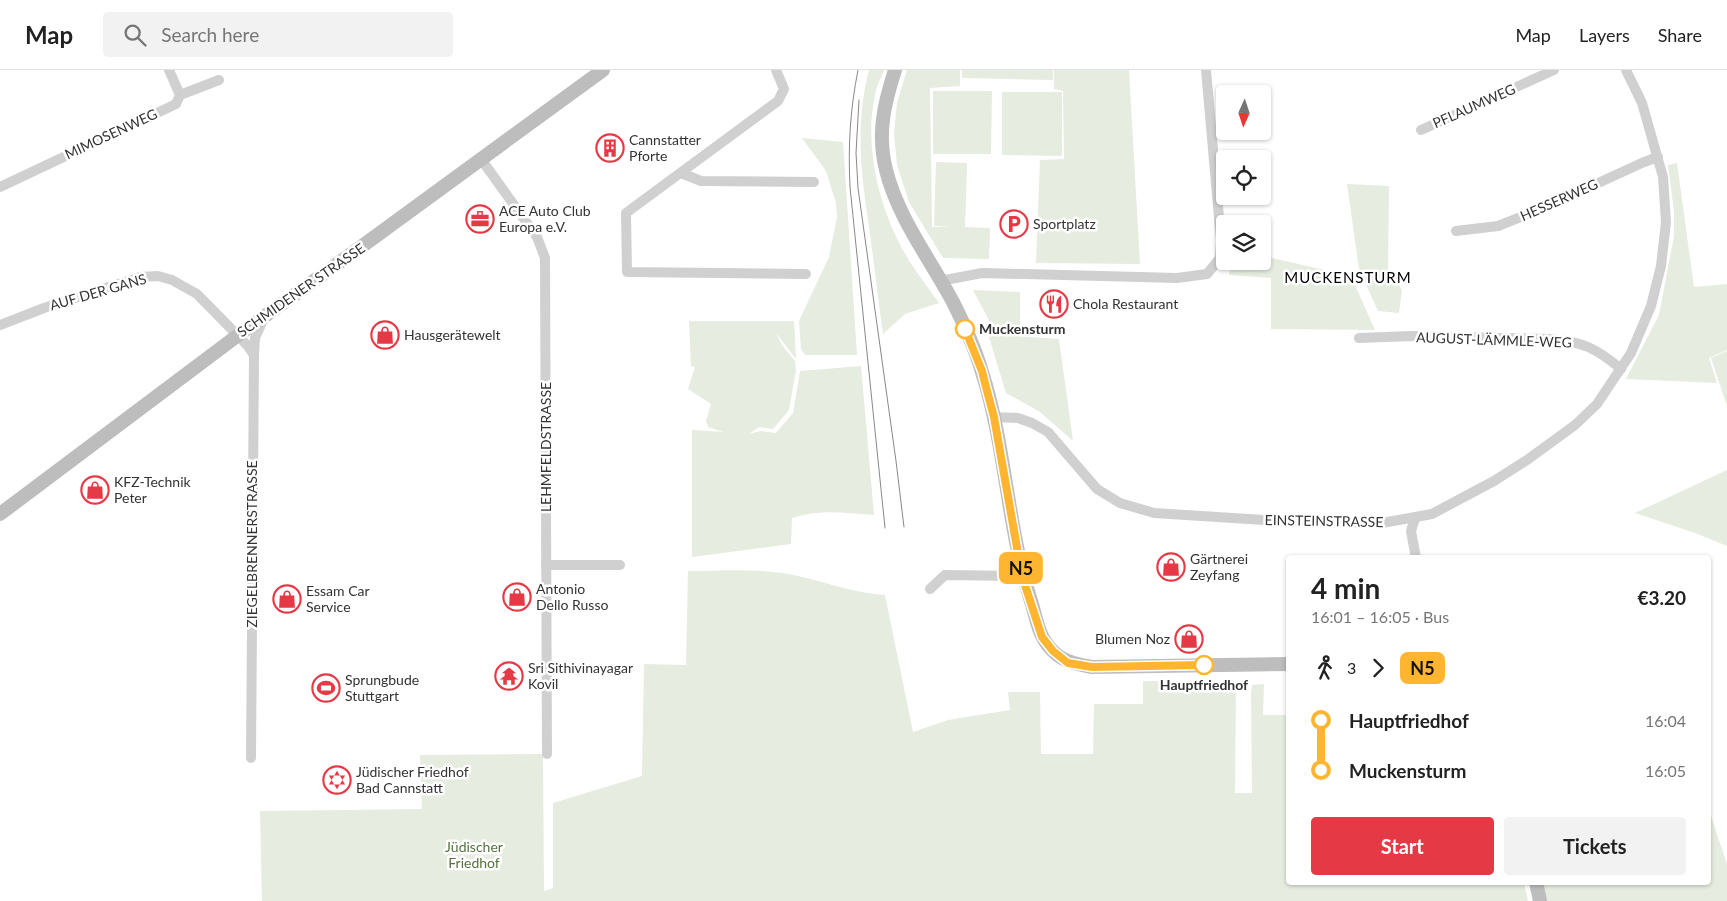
<!DOCTYPE html>
<html lang="en">
<head>
<meta charset="utf-8">
<style>
  :root { --surface:#fff; --page:#f2f2f2; --text:#222; --muted:#767676; --line:#e0e0e0; --accent:#e63946 }
  body { margin:0; font-family:Lato,sans-serif; background:var(--page); color:var(--text); height:100vh; display:flex; flex-direction:column; font-size:19px; white-space:nowrap }
  * { box-sizing:border-box; margin:0 }
  p { font-size:16px; color:var(--muted) }
  .icon { flex:none; width:28px; height:28px; fill:none; stroke:currentColor; stroke-width:2; stroke-linecap:round; stroke-linejoin:round }
  .map { position:relative; flex:1; overflow:hidden }
  .details { position:absolute; left:1286px; top:485px; width:425px; height:330px; display:flex; flex-direction:column; background:var(--surface); border-radius:5px; box-shadow:0 1px 4px #0004 }
  .details>* { flex:none }
  .badge { padding:0 10px; border-radius:8px; font-size:18px; line-height:32px }
  .needle { width:32px; rotate:183deg }
  .buttons { position:absolute; left:1216px; top:15px; display:grid; gap:10px }
  .buttons a { display:grid; place-items:center; width:55px; height:55px; border-radius:5px; background:var(--surface); box-shadow:0 1px 4px #0004; font-size:25px }
  .map>.badge { position:absolute; translate:-50% -50%; box-shadow:0 0 0 2px #fff }
  .legs { display:flex; align-items:center; gap:8px; height:55px; padding:0 25px; font-size:16px }
  .legs p { margin-inline-start:auto }
  .summary { display:flex; align-items:center; justify-content:space-between; height:85px; padding:0 25px }
  h1 { font-size:28px; font-weight:700; line-height:38px }
  .cta { display:flex; gap:10px; margin-top:auto; padding:10px 25px }
  .cta a { flex:1; height:58px; border-radius:5px; background:var(--accent); color:#fff; font-size:20px; font-weight:700; line-height:58px; text-align:center }
  .cta a+a { background:var(--page); color:var(--text) }
  ul { padding:0 25px; list-style:none }
  li { display:flex; align-items:center; gap:18px; height:50px; font-size:19px }
  li i { display:grid; place-items:center; width:8px; height:100%; margin:0 6px; background:currentColor }
  li i::after { content:''; width:12px; height:12px; margin:-6px; border:4px solid; border-radius:50%; background:var(--surface) }
  li p { margin-inline-start:auto }
  li:first-child i { background:linear-gradient(#0000 50%,currentColor 0) }
  li:last-child i { background:linear-gradient(currentColor 50%,#0000 0) }
  header { display:flex; align-items:center; gap:30px; box-sizing:border-box; height:70px; padding:0 25px; background:var(--surface); border-bottom:1px solid var(--line) }
  header strong { font-size:24px }
  nav { display:flex; gap:28px; margin-inline-start:auto; font-size:18px }
  .search { width:350px; height:45px; background:var(--page); display:flex; align-items:center; gap:12px; box-sizing:border-box; padding:0 18px; border-radius:5px; color:var(--muted); font-size:19px }
  .map>svg:first-child { display:block }
  .green { fill:#e6ecdf }
  .lines { fill:none; stroke-linecap:round; stroke-linejoin:round }
  .street { stroke:#d0d0d0; stroke-width:10 }
  .secondary { stroke:#bdbdbd; stroke-width:14 }
  .tram { stroke:#888; stroke-width:1 }
  .line-1-casing { stroke:#fff; stroke-width:11 }
  .line-1 { stroke:#ffb530; stroke-width:8 }
  .stop-1-dot { fill:#fff; stroke:#ffb530; stroke-width:2.5 }
  .labels { text-anchor:middle; stroke-width:5; stroke-linejoin:round; paint-order:stroke }
  .street-label { font-size:14px; fill:#333; stroke:#fff }
  .poi-label { font-size:14px; fill:#333; stroke:#fff; text-anchor:start }
  .stop-label { font-size:14px; font-weight:bold; fill:#333; stroke:#fff; text-anchor:start }
  .park-label { font-size:14px; fill:#56703f; stroke:#fff }
  .neighbourhood-label { font-size:15px; letter-spacing:1px; fill:#000; stroke:#fff }
</style>
</head>
<body>
<header>
<strong>Map</strong>
<div class="search"><svg class="icon" aria-label="search" viewBox="0 0 24 24"><circle cx="10" cy="10" r="6"/><path d="M15 15l6 6"/></svg>Search here</div>
<nav><a>Map</a><a>Layers</a><a>Share</a></nav>
</header>
<div class="map">
<svg width="1727" height="831" viewBox="0 0 1727 831">
  <rect width="100%" height="100%" fill="#fff"/>
  <g class="green">
    <path d="M869,0H884C881,8 876,17 875,25C863,79 881,146 910,192C919,206 929,219 939,233L905,244L883,264C878,228 874,192 869,157C861,104 855,52 869,0Z"/>
    <path d="M907,0H960V16L930,18L932,157H952L934,156L936,92L967,93L965,157L990,158L989,189L943,188L909,132L897,95L894,63L897,33Z"/>
    <path d="M962,0H1053V10L962,8Z"/>
    <path d="M1054,0H1129L1140,194L1036,193L1040,90L1064,89L1063,21L1054,19Z"/>
    <path d="M933,21H992L991,84H933Z"/>
    <path d="M1002,22H1062V86L1002,85Z"/>
    <path d="M802,68L843,72L857,285H805L801,279L799,251L829,187L837,147L836,133L826,101Z"/>
    <path d="M1677,93L1694,217L1727,214V280L1709,288L1717,313L1626,309L1659,245L1674,166V142L1668,95Z"/>
    <path d="M1347,114L1389,116L1388,201L1402,220L1399,243L1378,241L1359,199Z"/>
    <path d="M1263,186L1351,206L1375,260L1271,259V208L1229,205L1231,191H1262Z"/>
    <path d="M973,220L1020,222V257L992,256Z"/>
    <path d="M689,251H794L796,289L776,263L782,275L795,291L796,300L789,340L773,359L759,357L749,364L760,361L776,363L793,343L800,301L861,296L874,445C844,443 822,439 792,448L791,474L692,487V360L723,362L708,357L706,351L711,334L688,319L695,297L691,296Z"/>
    <path d="M988,264L1059,269L1073,371L1040,342L1006,323Z"/>
    <path d="M1727,281V336L1711,288Z"/>
    <path d="M1727,400V476L1695,463L1635,443Z"/>
    <path d="M688,501C721,501 756,498 788,504C821,510 851,523 885,525L913,662L948,650L1010,640L1008,622H1040L1041,684H1093L1094,634H1143V611L1236,612L1235,723H1252L1251,623L1252,615L1264,614L1263,645H1289V812L1524,813L1528,831H262L260,741L422,739L420,685L543,684L544,821L553,818V733L642,706L644,594L686,595Z"/>
    <path d="M1709,740L1727,794V831H1547L1541,813L1709,812Z"/>
  </g>
  <g class="lines">
    <g class="street">
      <path d="M169,0L180,25"/>
      <path d="M776,0L784,19L778,31L626,143L627,202L806,204"/>
      <path d="M1421,60L1554,0"/>
      <path d="M481,89L537,167L545,188L547,684"/>
      <path d="M681,103L701,111L814,112"/>
      <path d="M0,117L176,34L180,25L219,10"/>
      <path d="M1456,161L1498,156L1546,137L1644,92L1658,87"/>
      <path d="M940,211L982,203L1177,208L1207,204L1220,188L1221,170L1206,0"/>
      <path d="M0,255L44,238L140,207L158,206L172,210L197,224L247,275L254,285L251,688"/>
      <path d="M1359,268L1412,266L1551,269C1583,272 1596,278 1621,299"/>
      <path d="M254,285L255,268L264,248"/>
      <path d="M993,347L1018,348L1032,353L1048,362L1097,419L1120,433L1154,443L1278,451L1382,453L1432,444L1494,411L1527,390L1575,355L1597,334L1631,283L1651,236L1661,196L1666,152L1663,107L1642,33L1626,0"/>
      <path d="M1415,448L1411,461L1416,488"/>
      <path d="M546,495H620"/>
      <path d="M930,519L945,505L1023,506"/>
    </g>
    <g class="secondary">
      <path d="M895,0C884,34 877,64 886,100C898,148 930,189 953,232C964,254 975,278 982,302C1006,377 1007,457 1031,531C1035,543 1037,557 1043,568C1055,589 1069,593 1092,597L1289,594"/>
      <path d="M0,444L237,266L365,174L603,0"/>
      <path d="M1536,812L1540,831"/>
    </g>
    <g class="tram">
      <path d="M858,0C850,40 848,77 850,117L885,458"/>
      <path d="M859,30L856,83L858,118L896,391L904,457"/>
    </g>
  </g>
  <g class="lines">
    <g class="line-1-casing">
      <path id="line-1" d="M965,259L982,301L986,317L994,347L1022,506L1042,567L1053,581L1068,593L1092,597L1204,595"/>
    </g>
    <use href="#line-1" class="line-1"/>
  </g>
  <defs>
    <g id="building-ring" transform="scale(1.4375)"><circle r="9.5" fill="#fff" stroke="#e63946" stroke-width="1.5"/><path d="M-4-6H4V6H1V3H-1V6H-4ZM-2.5-4.3h1.7v1.8h-1.7ZM.8-4.3h1.7v1.8H.8ZM-2.5-1h1.7V.8h-1.7ZM.8-1h1.7V.8H.8Z" fill="#e63946"/></g>
    <g id="office-ring" transform="scale(1.4375)"><circle r="9.5" fill="#fff" stroke="#e63946" stroke-width="1.5"/><path d="M-6-3h4V-5.5h4V-3h4V5H-6ZM-1-4.5V-3h2v-1.5ZM-6 0V1H6V0Z" fill="#e63946"/></g>
    <g id="parking-ring" transform="scale(1.4375)"><circle r="9.5" fill="#fff" stroke="#e63946" stroke-width="1.5"/><path d="M-3.5-5.5H1a3.5 3.5 0 0 1 0 7H-1V5.5H-3.5ZM-1-3.4V-.6H.8a1.4 1.4 0 0 0 0-2.8Z" fill="#e63946"/></g>
    <g id="restaurant-ring" transform="scale(1.4375)"><circle r="9.5" fill="#fff" stroke="#e63946" stroke-width="1.5"/><path d="M-5-6h1v4h1v-4h1v4h1v-4h1v5L-1.5 .5V6h-2V.5L-5-1ZM5-6V6H3V1.5H1.5Q1.5-4 5-6Z" fill="#e63946"/></g>
    <g id="shop-ring" transform="scale(1.4375)"><circle r="9.5" fill="#fff" stroke="#e63946" stroke-width="1.5"/><path d="M-5-2.5h2.3a2.7 3.5 0 0 1 5.4 0H5L5.5 6h-11ZM-1.5-2.5h3a1.5 2.3 0 0 0-3 0Z" fill="#e63946"/></g>
    <g id="temple-ring" transform="scale(1.4375)"><circle r="9.5" fill="#fff" stroke="#e63946" stroke-width="1.5"/><path d="M0-6L5-2H3V0L6.5 2.5H4V6H1.5V3h-3V6H-4V2.5H-6.5L-3 0V-2H-5Z" fill="#e63946"/></g>
    <g id="stadium-ring" transform="scale(1.4375)"><circle r="9.5" fill="#fff" stroke="#e63946" stroke-width="1.5"/><path d="M0-5a6.5 5 0 1 0 0 10a6.5 5 0 1 0 0-10ZM-3.5-1.8h7v3.6h-7Z" fill="#e63946"/></g>
    <g id="synagogue-ring" transform="scale(1.4375)"><circle r="9.5" fill="#fff" stroke="#e63946" stroke-width="1.5"/><path d="M0-6.5L5.6 3.2H-5.6ZM0 6.5L5.6-3.2H-5.6Z" fill="#e63946"/></g>
  </defs>
  <g fill-rule="evenodd">
    <use href="#building-ring" x="610" y="78"/>
    <use href="#office-ring" x="480" y="149"/>
    <use href="#parking-ring" x="1014" y="154"/>
    <use href="#restaurant-ring" x="1054" y="234"/>
    <use href="#shop-ring" x="385" y="265"/>
    <use href="#shop-ring" x="95" y="420"/>
    <use href="#shop-ring" x="1171" y="497"/>
    <use href="#shop-ring" x="517" y="527"/>
    <use href="#shop-ring" x="287" y="529"/>
    <use href="#shop-ring" x="1189" y="569"/>
    <use href="#temple-ring" x="509" y="606"/>
    <use href="#stadium-ring" x="326" y="618"/>
    <use href="#synagogue-ring" x="337" y="710"/>
  </g>
  <g class="stop-1-dot">
    <circle cx="965" cy="259" r="9"/>
    <circle cx="1204" cy="595" r="9"/>
  </g>
  <g class="labels">
    <g class="street-label">
      <text transform="translate(1474 36) rotate(-24)" y="5">PFLAUMWEG</text>
      <text transform="translate(111 64) rotate(-25)" y="5">MIMOSENWEG</text>
      <text transform="translate(1559 130) rotate(-24)" y="5">HESSERWEG</text>
      <text transform="translate(301 220) rotate(-35)" y="5">SCHMIDENER STRASSE</text>
      <text transform="translate(98 222) rotate(-16)" y="5">AUF DER GANS</text>
      <text transform="translate(1494 270) rotate(2)" y="5">AUGUST-LÄMMLE-WEG</text>
      <text transform="translate(546 377) rotate(-90)" y="5">LEHMFELDSTRASSE</text>
      <text transform="translate(1324 451) rotate(1)" y="5">EINSTEINSTRASSE</text>
      <text transform="translate(252 474) rotate(-90)" y="5">ZIEGELBRENNERSTRASSE</text>
    </g>
    <g class="poi-label">
      <text x="629" y="75">Cannstatter<tspan x="629" dy="16">Pforte</tspan></text>
      <text x="499" y="146">ACE Auto Club<tspan x="499" dy="16">Europa e.V.</tspan></text>
      <text x="1033" y="159">Sportplatz</text>
      <text x="1073" y="239">Chola Restaurant</text>
      <text x="404" y="270">Hausgerätewelt</text>
      <text x="114" y="417">KFZ-Technik<tspan x="114" dy="16">Peter</tspan></text>
      <text x="1190" y="494">Gärtnerei<tspan x="1190" dy="16">Zeyfang</tspan></text>
      <text x="536" y="524">Antonio<tspan x="536" dy="16">Dello Russo</tspan></text>
      <text x="306" y="526">Essam Car<tspan x="306" dy="16">Service</tspan></text>
      <text x="1170" y="574" text-anchor="end">Blumen Noz</text>
      <text x="528" y="603">Sri Sithivinayagar<tspan x="528" dy="16">Kovil</tspan></text>
      <text x="345" y="615">Sprungbude<tspan x="345" dy="16">Stuttgart</tspan></text>
      <text x="356" y="707">Jüdischer Friedhof<tspan x="356" dy="16">Bad Cannstatt</tspan></text>
    </g>
    <g class="stop-label">
      <text x="979" y="264">Muckensturm</text>
      <text x="1204" y="620" text-anchor="middle">Hauptfriedhof</text>
    </g>
    <g class="park-label">
      <text x="474" y="782">Jüdischer<tspan x="474" dy="16">Friedhof</tspan></text>
    </g>
    <g class="neighbourhood-label">
      <text x="1348" y="213">MUCKENSTURM</text>
    </g>
  </g>
</svg>
<div class="buttons">
<a><svg class="needle" viewBox="-14 -14 28 28"><path d="M0-13l5 13h-10z" fill="#e53935"/><path d="M0 13l5-13h-10z" fill="#767676"/></svg></a>
<a><svg class="icon" aria-label="locate" viewBox="0 0 24 24"><circle cx="12" cy="12" r="6"/><path d="M12 2v4M12 18v4M2 12h4M18 12h4"/></svg></a>
<a><svg class="icon" aria-label="layers" viewBox="0 0 24 24"><path d="M12 4l9 5-9 5-9-5zM3 14l9 5 9-5"/></svg></a>
</div>
<b class="badge" style="left:1021px;top:498px;background:#ffb530;color:#111">N5</b>
<section class="details">
<div class="summary"><div><h1>4 min</h1><p>16:01 – 16:05 · Bus</p></div><b>€3.20</b></div>
<div class="legs"><svg class="icon" aria-label="walk" viewBox="0 0 24 24"><circle cx="13" cy="4" r="2"/><path d="M13 8l-2 6 4 7M11 14l-3 7M7 12l3-4h3l4 4"/></svg>3<svg class="icon" aria-label="forward" viewBox="0 0 24 24"><path d="M9 5l7 7-7 7"/></svg><b class="badge" style="background:#ffb530;color:#111">N5</b></div>
<ul>
<li><i style="color:#ffb530"></i><b>Hauptfriedhof</b><p>16:04</p></li>
<li><i style="color:#ffb530"></i><b>Muckensturm</b><p>16:05</p></li>
</ul>
<div class="cta"><a>Start</a><a>Tickets</a></div>
</section>
</div>
</body>
</html>
